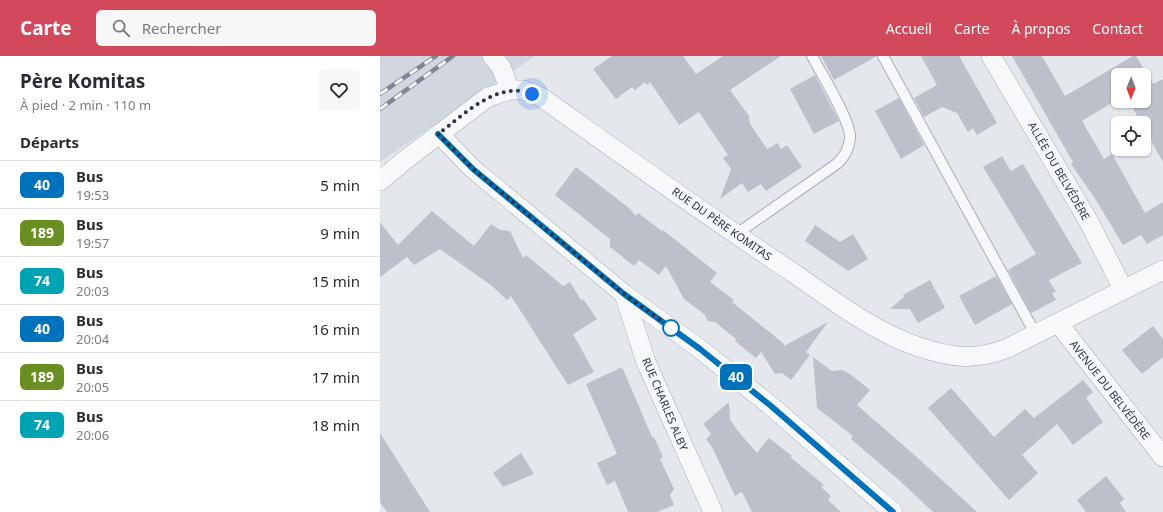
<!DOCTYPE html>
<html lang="fr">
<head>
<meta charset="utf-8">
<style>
  :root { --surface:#fff; --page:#f7f7f7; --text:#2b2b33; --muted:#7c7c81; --line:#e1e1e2; --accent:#d1495b }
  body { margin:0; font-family:"Noto Sans",sans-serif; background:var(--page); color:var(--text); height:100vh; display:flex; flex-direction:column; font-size:15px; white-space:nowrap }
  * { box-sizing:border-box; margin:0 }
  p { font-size:13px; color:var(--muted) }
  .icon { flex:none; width:22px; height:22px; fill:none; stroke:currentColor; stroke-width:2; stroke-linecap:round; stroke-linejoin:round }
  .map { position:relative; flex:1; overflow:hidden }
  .drawer { display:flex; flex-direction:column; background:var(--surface); width:380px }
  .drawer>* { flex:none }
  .badge { padding:0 8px; border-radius:6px; font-size:14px; line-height:26px }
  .needle { width:26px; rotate:181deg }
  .tools { position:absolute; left:731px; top:12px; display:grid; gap:8px }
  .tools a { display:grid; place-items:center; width:40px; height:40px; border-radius:6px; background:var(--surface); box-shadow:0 1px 3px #0004; font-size:20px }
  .you { position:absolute; width:20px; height:20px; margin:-10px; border:3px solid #fff; border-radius:50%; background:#1a73e8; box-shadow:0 0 0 6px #1a73e833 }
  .map>.badge { position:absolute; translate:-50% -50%; box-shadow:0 0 0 2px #fff }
  h2 { padding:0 20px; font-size:15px; line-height:36px }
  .round { display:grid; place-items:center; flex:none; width:42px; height:42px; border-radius:6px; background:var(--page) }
  .head { display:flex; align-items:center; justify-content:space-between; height:68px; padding:0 20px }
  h1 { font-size:19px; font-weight:700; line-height:30px }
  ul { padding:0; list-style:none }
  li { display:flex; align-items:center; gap:12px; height:48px; padding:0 20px; border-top:1px solid var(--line) }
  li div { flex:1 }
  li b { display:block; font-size:15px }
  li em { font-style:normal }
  li .badge { min-width:44px; font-weight:700; text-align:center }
  header { display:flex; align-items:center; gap:24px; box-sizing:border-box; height:56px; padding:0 20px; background:var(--accent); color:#fff }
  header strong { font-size:19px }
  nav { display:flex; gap:22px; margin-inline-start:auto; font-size:14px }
  .search { width:280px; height:36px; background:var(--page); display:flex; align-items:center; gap:10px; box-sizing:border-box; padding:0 14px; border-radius:6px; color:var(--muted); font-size:15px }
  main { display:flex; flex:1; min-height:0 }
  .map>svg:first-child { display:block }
  .built { fill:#d2d6de }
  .building { fill:#bbc0ca }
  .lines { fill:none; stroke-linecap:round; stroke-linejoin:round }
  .lane-casing { stroke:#a9aeb7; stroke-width:12 }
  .street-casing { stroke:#a9aeb7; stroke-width:20 }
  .lane { stroke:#f7f8fa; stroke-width:10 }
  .street { stroke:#f7f8fa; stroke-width:19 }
  .rail-casing { stroke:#7d8696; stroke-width:4.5 }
  .rail { stroke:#f4f6f9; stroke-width:3; stroke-dasharray:9; stroke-linecap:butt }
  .line-casing { stroke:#fff; stroke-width:9 }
  .line { stroke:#0072bc; stroke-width:6 }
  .walk { stroke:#2b3445; stroke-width:4; stroke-dasharray:0 7.2 }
  .stop-dot { fill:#fff; stroke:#0072bc; stroke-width:2 }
  .labels { text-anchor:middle; stroke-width:4; stroke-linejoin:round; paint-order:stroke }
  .street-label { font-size:11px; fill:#2b3445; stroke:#f4f6f9 }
</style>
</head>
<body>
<header>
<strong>Carte</strong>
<div class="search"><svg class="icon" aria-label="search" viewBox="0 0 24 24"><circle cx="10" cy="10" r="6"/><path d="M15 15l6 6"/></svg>Rechercher</div>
<nav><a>Accueil</a><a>Carte</a><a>À propos</a><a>Contact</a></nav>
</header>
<main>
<section class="drawer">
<div class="head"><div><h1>Père Komitas</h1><p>À pied · 2 min · 110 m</p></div><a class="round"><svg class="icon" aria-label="heart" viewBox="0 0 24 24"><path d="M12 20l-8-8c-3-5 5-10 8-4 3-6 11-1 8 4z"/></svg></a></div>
<h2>Départs</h2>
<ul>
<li><span class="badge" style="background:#0072bc;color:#fff">40</span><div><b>Bus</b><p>19:53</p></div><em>5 min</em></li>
<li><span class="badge" style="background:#6b8e23;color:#fff">189</span><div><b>Bus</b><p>19:57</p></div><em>9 min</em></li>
<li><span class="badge" style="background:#00a3b4;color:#fff">74</span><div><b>Bus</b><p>20:03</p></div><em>15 min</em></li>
<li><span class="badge" style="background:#0072bc;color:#fff">40</span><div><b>Bus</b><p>20:04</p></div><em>16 min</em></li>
<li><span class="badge" style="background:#6b8e23;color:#fff">189</span><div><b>Bus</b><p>20:05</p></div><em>17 min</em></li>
<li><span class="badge" style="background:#00a3b4;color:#fff">74</span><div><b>Bus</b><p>20:06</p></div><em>18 min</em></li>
</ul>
</section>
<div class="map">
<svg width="783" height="456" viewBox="0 0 783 456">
  <rect width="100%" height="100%" fill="#e4e7ec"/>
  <path class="built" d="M0,0H155L0,106Z"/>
  <g class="building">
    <path d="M232,0H303L316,18L343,0H401L350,34L369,60L370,68L387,93L398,87L401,93L407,89L422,111L386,135L381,128L368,136L362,127L340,143L351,113L343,102L348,99L319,56L299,69L270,26L267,29L265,26L255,34L252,31L236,43L213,13Z"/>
    <path d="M441,0H497L454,24Z"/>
    <path d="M541,0H579L617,67L597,79L593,72L588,76L577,57L562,51L544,61L534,42L557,29Z"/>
    <path d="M632,0H662L685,40L753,0H756L773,28L783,23V106L764,72V67H761L749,45H764V19H738V43L702,65L724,103L732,98L765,157L783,146V179L767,188L761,179L743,189L716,144L691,108L693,106Z"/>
    <path d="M435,19L459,65L434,78L410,33Z"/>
    <path d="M519,42L544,89L521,103L495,55Z"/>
    <path d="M622,100L631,115L643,108L702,207L669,224L676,236L672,237L676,244L651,257L628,214L656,198L603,111Z"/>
    <path d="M196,111L249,152L256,160L258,157L282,175L283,174L337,217L330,226L354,244L352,246L403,287L404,290L448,266L426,296L430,299L411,324L402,317L395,318L381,296L376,302L355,285L356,283L335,266L328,265L324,258L304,243L286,210L279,219L259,204L254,210L230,191V183L175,139Z"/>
    <path d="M52,155L94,190L111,168L120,174L130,175L143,202L146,199L183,230L190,226L201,244L203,243L217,263L193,278L214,316L188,329L131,240L127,244L112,230L60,193L34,209L27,201L0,221V166L18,189Z"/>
    <path d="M435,169L460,186L473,178L488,203L468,215L425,185Z"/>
    <path d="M616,220L632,248L595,269L579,240Z"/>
    <path d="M550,224L565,252L538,267L530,253H510L524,241L523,239Z"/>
    <path d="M773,270L783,283V301L762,318L742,294Z"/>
    <path d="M433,301L452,315L462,314L470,318L490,334L477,349L540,404L597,456H553L519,424L471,383L473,380L437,352Z"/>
    <path d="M242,311L272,381H274L283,401L280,403L294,433L290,439L294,449L277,456H248L235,425L227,429L217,407L237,398L206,328Z"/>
    <path d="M703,324L713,336L706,342L723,366L693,389L677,368L642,399L658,417L629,444L548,352L571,332L614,381L645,353L654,362Z"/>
    <path d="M349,346L350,363L357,374L377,397L389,382L412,400L410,401L444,429L441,431L451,440L448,444L461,456H372L362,436L355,440L332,391L326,383L331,378L323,368Z"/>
    <path d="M0,377L50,456H7L0,446Z"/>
    <path d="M141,397L154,418L123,431L113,417Z"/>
    <path d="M726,420L744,443L740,447L746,456H706L697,444Z"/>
  </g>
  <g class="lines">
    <g class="lane-casing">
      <g id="lane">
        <path d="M503,0L656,279"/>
        <path d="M355,179L458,107C465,99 469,93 470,82C471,65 441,17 432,0"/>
      </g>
    </g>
    <g class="street-casing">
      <g id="street">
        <path d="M112,0L121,11L130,34"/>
        <path d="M611,0L709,166L743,233"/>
        <path d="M59,78L93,113L244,238L320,293L391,350L513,456"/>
        <path d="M0,125L25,104L108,41L130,34H143L161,41C244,100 327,160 412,216C451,243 494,276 539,291C573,302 594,305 628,292L783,214"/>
        <path d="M244,238L266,306L333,456"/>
        <path d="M678,267L783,401"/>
      </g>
    </g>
    <use href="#lane" class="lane"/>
    <use href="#street" class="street"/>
    <g class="rail-casing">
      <g id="rail">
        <path d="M0,38L56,0"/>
        <path d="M0,53L73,0"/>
      </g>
    </g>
    <use href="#rail" class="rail"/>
  </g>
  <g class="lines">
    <g class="line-casing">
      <path id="line" d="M58,78L93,113L244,238L320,293L391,350L513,456"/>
    </g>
    <use href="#line" class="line"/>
    <path class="walk" d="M152,38C117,24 84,59 58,78L93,113L244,238L294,274L291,272"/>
  </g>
  <circle class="stop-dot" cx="291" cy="272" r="8"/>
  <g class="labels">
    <g class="street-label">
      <text transform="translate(679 115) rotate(60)" y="4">ALLÉE DU BELVÉDÈRE</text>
      <text transform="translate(342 168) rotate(35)" y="4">RUE DU PÈRE KOMITAS</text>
      <text transform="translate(730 334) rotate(52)" y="4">AVENUE DU BELVÉDÈRE</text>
      <text transform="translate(285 348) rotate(67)" y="4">RUE CHARLES ALBY</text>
    </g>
  </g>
</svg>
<div class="tools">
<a><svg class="needle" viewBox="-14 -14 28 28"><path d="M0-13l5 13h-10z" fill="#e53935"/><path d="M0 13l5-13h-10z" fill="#7c7c81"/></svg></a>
<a><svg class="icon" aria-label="locate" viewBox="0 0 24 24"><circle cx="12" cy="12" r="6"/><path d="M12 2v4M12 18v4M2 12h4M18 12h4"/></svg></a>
</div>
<div class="you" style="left:152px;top:38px"></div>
<b class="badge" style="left:356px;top:321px;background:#0072bc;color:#fff">40</b>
</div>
</main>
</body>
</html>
